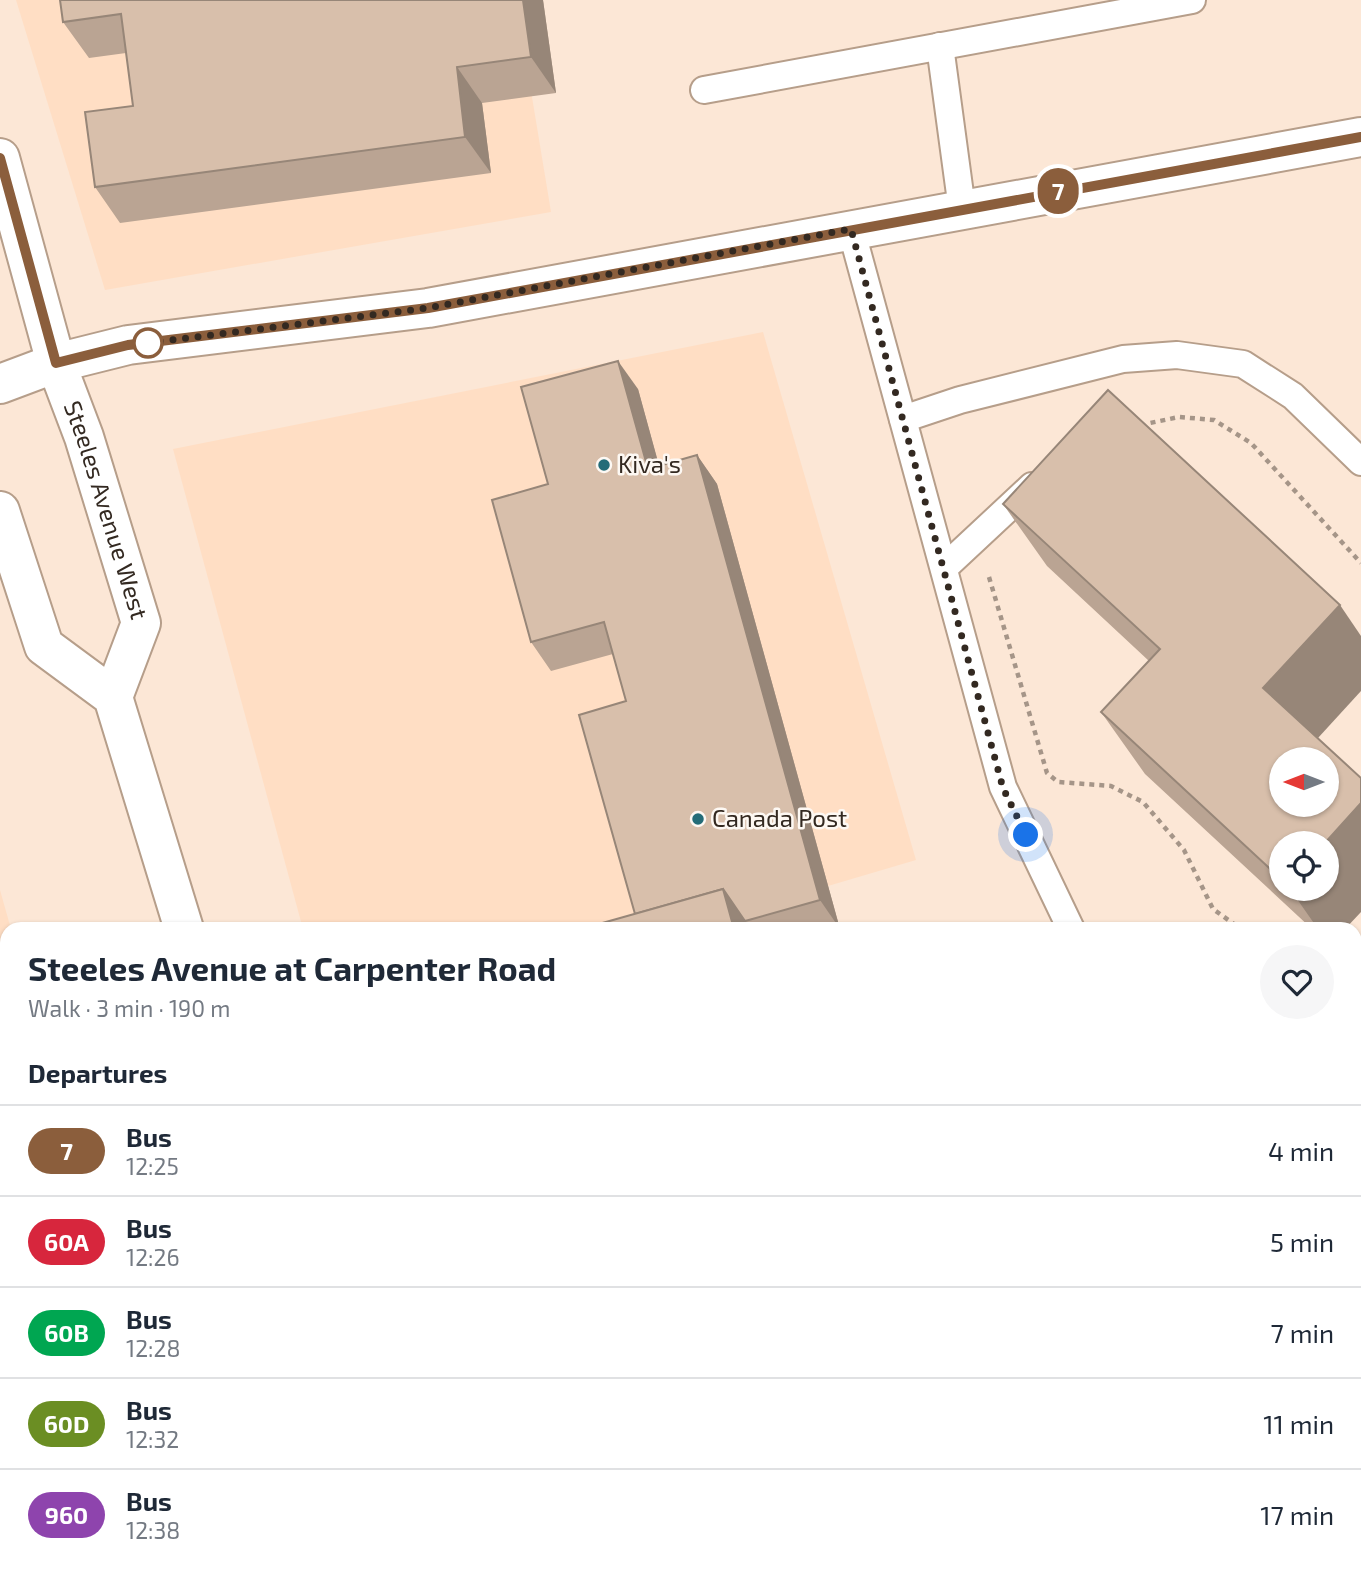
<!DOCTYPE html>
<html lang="en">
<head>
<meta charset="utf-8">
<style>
  :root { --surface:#fff; --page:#f6f6f7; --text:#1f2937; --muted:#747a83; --line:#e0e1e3 }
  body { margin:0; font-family:"Exo 2",sans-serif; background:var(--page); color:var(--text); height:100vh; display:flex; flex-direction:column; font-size:26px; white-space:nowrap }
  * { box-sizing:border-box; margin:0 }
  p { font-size:23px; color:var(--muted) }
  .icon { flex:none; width:38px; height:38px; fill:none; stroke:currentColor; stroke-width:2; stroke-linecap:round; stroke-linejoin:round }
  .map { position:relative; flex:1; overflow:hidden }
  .side { position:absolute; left:0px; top:922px; width:1362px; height:653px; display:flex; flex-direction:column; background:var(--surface); border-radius:21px 21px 0 0; box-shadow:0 2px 5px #0004 }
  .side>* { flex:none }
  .badge { padding:0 14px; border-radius:23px; font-size:24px; line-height:46px }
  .needle { width:46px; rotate:270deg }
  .fabs { position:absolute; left:1269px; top:747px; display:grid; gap:14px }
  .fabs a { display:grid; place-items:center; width:70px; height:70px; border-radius:50%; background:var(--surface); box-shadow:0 2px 5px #0004; font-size:35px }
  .you { position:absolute; width:35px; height:35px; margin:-18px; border:5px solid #fff; border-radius:50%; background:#1a73e8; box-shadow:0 0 0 10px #1a73e833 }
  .map>.badge { position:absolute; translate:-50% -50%; box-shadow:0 0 0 4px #fff }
  h2 { padding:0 28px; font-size:26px; line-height:63px }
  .round { display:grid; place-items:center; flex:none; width:74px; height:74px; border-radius:37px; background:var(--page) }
  .head { display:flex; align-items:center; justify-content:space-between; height:119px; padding:0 28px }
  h1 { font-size:33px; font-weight:700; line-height:52px }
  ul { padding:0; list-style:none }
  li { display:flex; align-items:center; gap:21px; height:91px; padding:0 28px; border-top:2px solid var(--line) }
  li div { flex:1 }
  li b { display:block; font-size:26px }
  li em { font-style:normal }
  li .badge { min-width:77px; font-weight:700; text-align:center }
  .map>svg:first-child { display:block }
  .built { fill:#ffdec4 }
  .water { fill:#c98244 }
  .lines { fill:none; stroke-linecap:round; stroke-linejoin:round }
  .lane-casing { stroke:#b69e8a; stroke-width:30 }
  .street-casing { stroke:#b69e8a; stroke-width:42 }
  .secondary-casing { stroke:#b69e8a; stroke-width:42 }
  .path { stroke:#a59588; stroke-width:4.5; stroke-dasharray:5 5; stroke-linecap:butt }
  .lane { stroke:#fff; stroke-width:26 }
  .street { stroke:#fff; stroke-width:38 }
  .secondary { stroke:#fff; stroke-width:38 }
  .wall { fill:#baa493; fill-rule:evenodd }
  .shaded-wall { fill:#978678 }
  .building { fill:#d8bfab; stroke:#978678; stroke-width:2; fill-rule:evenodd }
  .line-casing { stroke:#fff; stroke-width:16 }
  .line { stroke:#8b5e3c; stroke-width:10 }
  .walk { stroke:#332921; stroke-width:7; stroke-dasharray:0 12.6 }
  .stop-dot { fill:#fff; stroke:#8b5e3c; stroke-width:3.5 }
  .poi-dot { fill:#246c78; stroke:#fdf8f3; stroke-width:2.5 }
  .labels { text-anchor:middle; stroke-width:5; stroke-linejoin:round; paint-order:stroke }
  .poi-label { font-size:24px; fill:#332921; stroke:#fdf8f3; text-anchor:start }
  .street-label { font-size:24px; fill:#332921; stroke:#fdf8f3 }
</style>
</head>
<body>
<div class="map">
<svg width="1361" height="1574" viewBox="0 0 1361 1574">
  <rect width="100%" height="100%" fill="#fce7d6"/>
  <g class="built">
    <path d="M16,0H516L551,212L105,290Z"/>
    <path d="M763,332L916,860L683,929H303L173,449Z"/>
    <path d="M0,890L11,929H7V957L0,959Z"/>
  </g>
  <path class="water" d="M1361,1071V1149L1355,1151V1073Z"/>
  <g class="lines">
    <g class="lane-casing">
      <g id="lane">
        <path d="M940,46L962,209"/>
        <path d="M704,90L1192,0"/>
        <path d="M851,229L1003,787L1071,929"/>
        <path d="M903,419L960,400L1123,359L1177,355L1243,364L1293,396L1361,462"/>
        <path d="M944,568L1032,486"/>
        <path d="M0,1374L7,1372"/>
        <path d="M0,1436L7,1435"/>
        <path d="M1242,1568L1243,1574"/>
      </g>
    </g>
    <g class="street-casing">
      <path id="street" d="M0,384L56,363L128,345L428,308L1361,137"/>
    </g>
    <g class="secondary-casing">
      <g id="secondary">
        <path id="s1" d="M0,158L56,363L84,437L141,623L113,697"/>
        <path d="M0,511L44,646L113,697L184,929"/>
        <path d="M378,1568L380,1574"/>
      </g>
    </g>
    <g class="path">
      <path d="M1142,428L1150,423L1179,417L1214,420L1251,443L1361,563"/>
      <path d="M989,577L1047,773L1058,782L1111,786L1143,802L1184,850L1213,909L1241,929"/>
      <path d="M1354,967L1361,963"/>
      <path d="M0,973L7,971"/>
      <path d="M1354,1285L1361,1279"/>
      <path d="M149,1568L151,1574"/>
    </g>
    <use href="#lane" class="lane"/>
    <use href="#street" class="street"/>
    <use href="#secondary" class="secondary"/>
  </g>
  <g class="wall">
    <path d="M60,0H543L556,93L482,103L491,173L120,223L95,187L133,106L126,53L89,58L63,22Z"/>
    <path d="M638,389L659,466L697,455L717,484L840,929H581L635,914L626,701L613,654L551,671L531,642L548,484Z"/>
    <path d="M1003,504L1318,738L1345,929H1312L1145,774L1101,712L1149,661L1047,566ZM1281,844L1326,889H1281Z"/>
    <path d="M0,1221L7,1245V1274L0,1276Z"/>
    <path d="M1361,1361V1454L1354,1445V1366Z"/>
    <path d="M7,1375V1415L0,1418V1377Z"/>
  </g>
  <g class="shaded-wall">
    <path d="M523,0H543L556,93L531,57Z"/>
    <path d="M457,67L482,103L491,173L465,137Z"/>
    <path d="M618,361L638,389L668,498L648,469Z"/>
    <path d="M697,455L717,484L840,929L820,900Z"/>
    <path d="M1340,605L1361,636V691L1307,750L1263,688Z"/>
    <path d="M1361,803V912L1345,929H1318L1290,889H1326V844H1324Z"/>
    <path d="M723,889L751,929H734Z"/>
    <path d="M0,1221L7,1245V1267L0,1257Z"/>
    <path d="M108,1568H115L117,1574H110Z"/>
    <path d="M1011,1568H1030L1032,1574H1013Z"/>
  </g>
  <g class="building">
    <path d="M60,0H523L531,57L457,67L465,137L95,187L85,112L133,106L121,14L63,22Z"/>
    <path d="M618,361L648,469L697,455L820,900L745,921L723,889L635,914L579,715L626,701L604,622L531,642L492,500L548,484L521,387Z"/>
    <path d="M1108,390L1340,605L1263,688L1361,778V803L1324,844H1281V879L1101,712L1160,649L1003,504ZM1281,760H1326V805H1281Z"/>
    <path d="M723,889L734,929H581Z"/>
    <path d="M1361,1361V1432L1354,1431V1366Z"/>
    <path d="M7,1375V1403L0,1405V1377Z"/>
    <path d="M7,1452V1568H108L110,1574H0V1454Z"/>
    <path d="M830,1568H1011L1013,1574H810Z"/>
  </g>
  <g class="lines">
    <g class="line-casing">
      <path id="line" d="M0,158L56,363L128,345L428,308L1361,137"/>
    </g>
    <use href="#line" class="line"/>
    <path class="walk" d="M148,343L428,308L851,229L1003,788L1026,835"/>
  </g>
  <circle class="stop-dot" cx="148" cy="343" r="14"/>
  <g class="poi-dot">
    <circle cx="604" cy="465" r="7"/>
    <circle cx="698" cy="819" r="7"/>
  </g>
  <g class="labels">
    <g class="poi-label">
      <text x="618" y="473">Kiva's</text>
      <text x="712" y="827">Canada Post</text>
    </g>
    <g class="street-label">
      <text dy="8" stroke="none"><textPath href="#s1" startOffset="368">Steeles Avenue West</textPath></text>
    </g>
  </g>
</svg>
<div class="fabs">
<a><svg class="needle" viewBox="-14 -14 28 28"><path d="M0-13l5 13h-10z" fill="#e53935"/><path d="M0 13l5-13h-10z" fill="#747a83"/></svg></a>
<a><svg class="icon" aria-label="locate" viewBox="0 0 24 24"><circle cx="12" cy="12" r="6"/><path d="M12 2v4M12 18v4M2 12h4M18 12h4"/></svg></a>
</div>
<div class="you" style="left:1026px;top:835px"></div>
<b class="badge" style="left:1058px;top:191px;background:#8b5e3c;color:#fff">7</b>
<section class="side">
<div class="head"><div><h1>Steeles Avenue at Carpenter Road</h1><p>Walk · 3 min · 190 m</p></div><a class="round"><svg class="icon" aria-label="heart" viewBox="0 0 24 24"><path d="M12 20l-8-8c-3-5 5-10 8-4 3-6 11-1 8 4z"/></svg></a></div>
<h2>Departures</h2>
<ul>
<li><span class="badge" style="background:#8b5e3c;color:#fff">7</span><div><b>Bus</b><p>12:25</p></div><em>4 min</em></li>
<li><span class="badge" style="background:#d7263d;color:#fff">60A</span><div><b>Bus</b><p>12:26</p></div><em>5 min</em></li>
<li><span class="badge" style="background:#00a651;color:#fff">60B</span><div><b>Bus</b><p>12:28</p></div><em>7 min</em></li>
<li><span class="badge" style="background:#6b8e23;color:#fff">60D</span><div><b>Bus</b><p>12:32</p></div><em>11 min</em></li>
<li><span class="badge" style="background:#8e44ad;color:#fff">960</span><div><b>Bus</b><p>12:38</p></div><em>17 min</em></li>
</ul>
</section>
</div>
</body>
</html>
